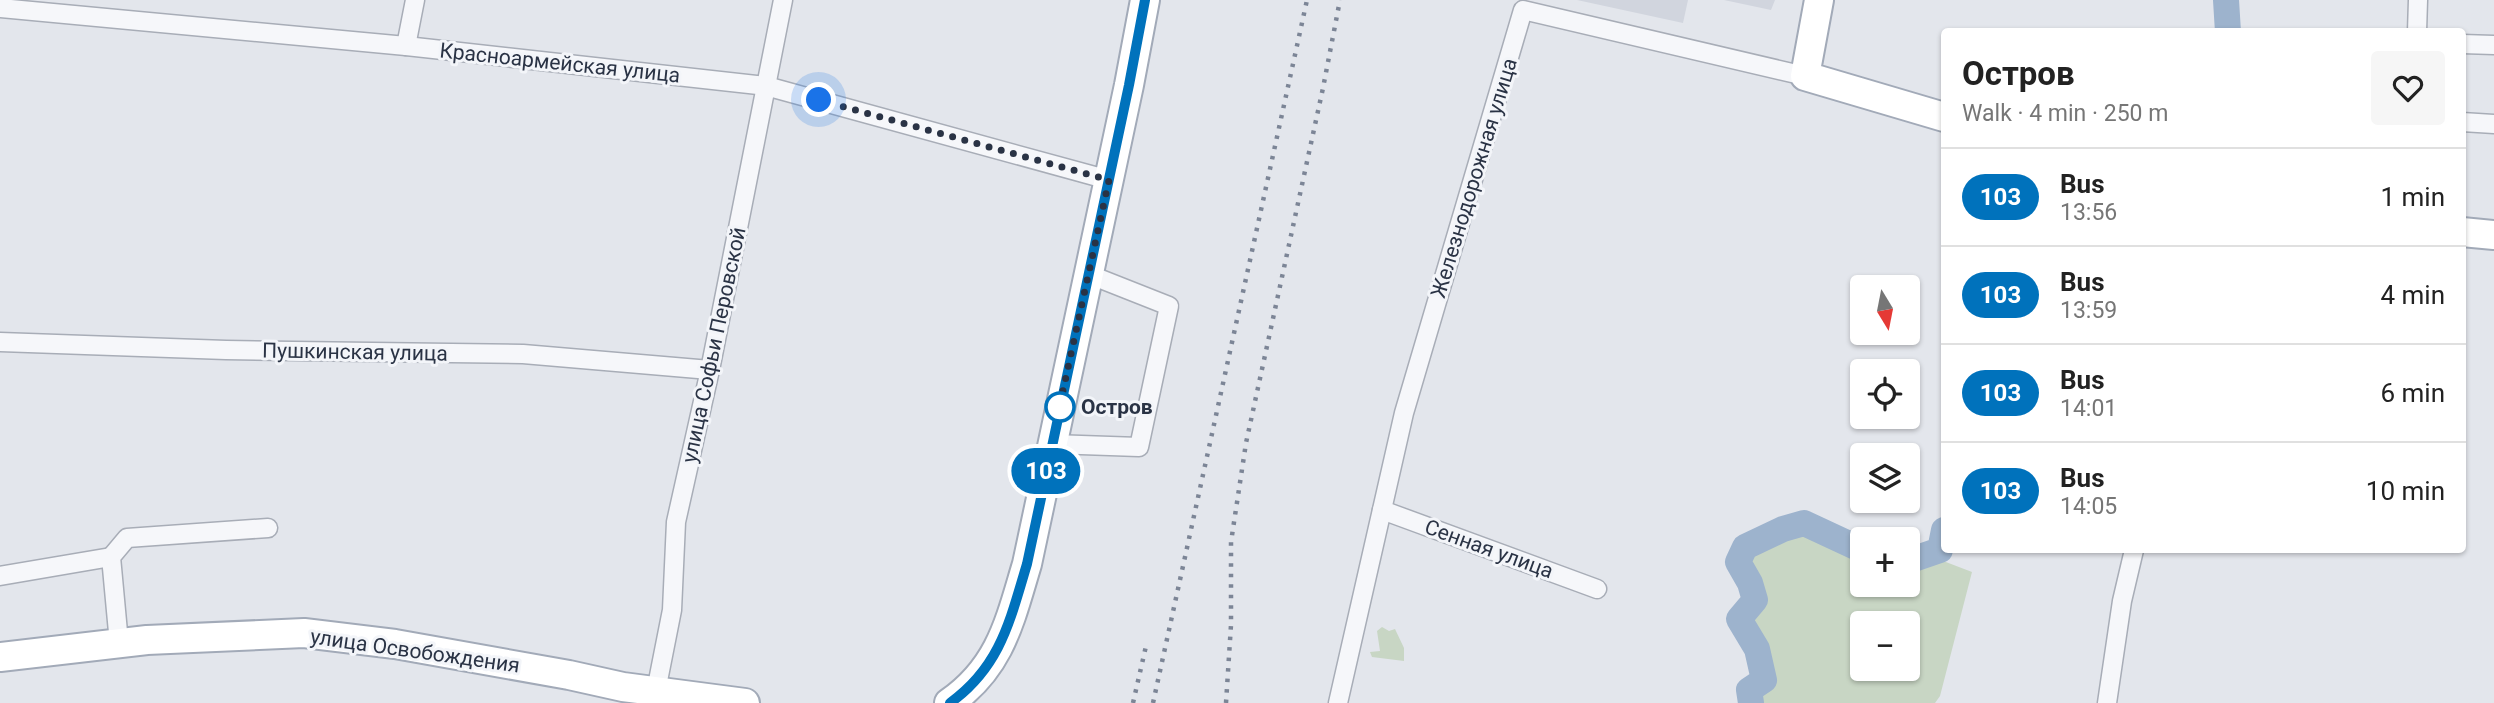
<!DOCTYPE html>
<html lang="en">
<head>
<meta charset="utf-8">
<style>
  :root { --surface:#fff; --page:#f6f6f6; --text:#222; --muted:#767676; --line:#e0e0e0 }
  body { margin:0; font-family:Roboto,sans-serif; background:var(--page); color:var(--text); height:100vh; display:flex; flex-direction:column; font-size:26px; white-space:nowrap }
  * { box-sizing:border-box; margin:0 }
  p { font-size:23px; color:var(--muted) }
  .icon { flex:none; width:38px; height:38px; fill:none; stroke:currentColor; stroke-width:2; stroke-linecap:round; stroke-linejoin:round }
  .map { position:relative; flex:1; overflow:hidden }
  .panel { position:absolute; left:1941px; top:28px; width:525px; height:525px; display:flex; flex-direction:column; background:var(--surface); border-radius:7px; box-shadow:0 2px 5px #0004 }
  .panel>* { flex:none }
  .badge { padding:0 14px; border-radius:23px; font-size:24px; line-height:46px }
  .needle { width:46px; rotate:170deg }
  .controls { position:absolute; left:1850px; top:275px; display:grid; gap:14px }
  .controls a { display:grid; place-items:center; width:70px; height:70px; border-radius:7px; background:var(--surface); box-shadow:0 2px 5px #0004; font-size:35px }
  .you { position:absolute; width:35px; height:35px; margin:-18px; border:5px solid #fff; border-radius:50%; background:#1a73e8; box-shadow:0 0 0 10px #1a73e833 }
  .map>.badge { position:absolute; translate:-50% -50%; box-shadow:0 0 0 4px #fff }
  .round { display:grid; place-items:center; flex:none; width:74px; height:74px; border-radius:7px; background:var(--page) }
  .headline { display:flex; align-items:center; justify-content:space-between; height:119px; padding:0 21px }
  h1 { font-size:33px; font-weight:700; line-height:52px }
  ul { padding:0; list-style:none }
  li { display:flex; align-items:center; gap:21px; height:98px; padding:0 21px; border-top:2px solid var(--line) }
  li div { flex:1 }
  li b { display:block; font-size:26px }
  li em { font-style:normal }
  li .badge { min-width:77px; font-weight:700; text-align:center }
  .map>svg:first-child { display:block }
  .built { fill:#d1d5de }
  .green { fill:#c8d6c4; fill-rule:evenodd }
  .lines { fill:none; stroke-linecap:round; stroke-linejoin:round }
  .river { stroke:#9db3cd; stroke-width:26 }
  .street-casing { stroke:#a8adb7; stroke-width:21 }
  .primary-casing { stroke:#a2aab8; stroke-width:32 }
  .street { stroke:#f6f7fa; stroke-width:18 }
  .primary { stroke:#fff; stroke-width:28 }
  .rail { stroke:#7c8596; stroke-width:4.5; stroke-dasharray:3.5 7; stroke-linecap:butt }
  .line-casing { stroke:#fff; stroke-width:16 }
  .line { stroke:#0072bc; stroke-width:10 }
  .walk { stroke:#2a3345; stroke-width:7; stroke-dasharray:0 12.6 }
  .stop-dot { fill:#fff; stroke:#0072bc; stroke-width:3.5 }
  .labels { text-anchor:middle; stroke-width:6; stroke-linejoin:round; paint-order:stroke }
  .street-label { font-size:21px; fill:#2a3345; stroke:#f3f5f9 }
  .stop-label { font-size:21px; font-weight:bold; fill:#2a3345; stroke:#f3f5f9; text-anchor:start }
</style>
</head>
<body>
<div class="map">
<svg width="2494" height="703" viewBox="0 0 2494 703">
  <rect width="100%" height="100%" fill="#e3e6ec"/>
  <g class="built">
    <path d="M1577,0H1688L1683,23Z"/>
    <path d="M1724,0H1775L1771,10Z"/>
  </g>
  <g class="green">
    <path d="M1792,532H1810L1862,556V584H1908V562L1938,559L1972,572L1940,696L1935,703H1762L1761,696L1774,679L1763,646L1749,619L1760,603L1748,560L1751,549ZM1862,623H1908V668H1862Z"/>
    <path d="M1382,627L1389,631L1395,629L1404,648V661L1372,657L1370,652L1380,651L1377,631Z"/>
  </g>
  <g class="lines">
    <g class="river">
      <path d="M2226,0L2228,32"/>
      <path d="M1908,561L1940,550L1944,530"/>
      <path d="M1751,703L1749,690L1764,680L1757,649L1739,619L1755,600L1750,583L1738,562L1745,547L1783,529L1804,523L1862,550"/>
    </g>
    <g class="street-casing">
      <g id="street">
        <path d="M0,8L406,46L766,86L1109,180"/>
        <path d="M2417,32L2418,0"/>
        <path d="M2462,44L2494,45"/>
        <path d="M406,46L415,0"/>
        <path d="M2462,122L2494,124"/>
        <path d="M0,342L226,350L523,354L710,370"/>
        <path d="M1052,444L1139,447L1169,306L1088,274"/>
        <path d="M1382,510L1597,589"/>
        <path d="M0,576L111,557"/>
        <path d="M119,643L111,557L127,538L268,528"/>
        <path d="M656,691L672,610L676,522L710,370L783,0"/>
        <path d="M1338,703L1404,413L1523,10L1805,76"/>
        <path d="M2107,703L2122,601L2134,550"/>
      </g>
    </g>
    <g class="primary-casing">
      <g id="primary">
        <path d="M1819,0L1805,76L1944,117"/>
        <path d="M2462,232L2494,235"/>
        <path d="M0,657L147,640L304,633L395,644L569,675L623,687L745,703"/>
        <path d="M949,703C1001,667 1010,620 1027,564L1129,85L1145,0"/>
      </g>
    </g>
    <use href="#street" class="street"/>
    <use href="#primary" class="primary"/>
    <g class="rail">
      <path d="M1133,703L1146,646"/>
      <path d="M1153,703L1307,0"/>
      <path d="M1226,703L1231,625V542L1246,443L1323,88L1340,0"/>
    </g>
  </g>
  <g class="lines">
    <g class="line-casing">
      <path id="line" d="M950,703C1001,666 1010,620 1027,564L1129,85L1145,0"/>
    </g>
    <use href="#line" class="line"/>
    <path class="walk" d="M819,100L1109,180L1057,418L1060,407"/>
  </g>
  <circle class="stop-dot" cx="1060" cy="407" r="14"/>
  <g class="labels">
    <g class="street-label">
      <text transform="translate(560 63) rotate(6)" y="7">Красноармейская улица</text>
      <text transform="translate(1474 178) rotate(-73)" y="7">Железнодорожная улица</text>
      <text transform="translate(714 345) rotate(-78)" y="7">улица Софьи Перовской</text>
      <text transform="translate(355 352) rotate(1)" y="7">Пушкинская улица</text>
      <text transform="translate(1489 549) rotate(20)" y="7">Сенная улица</text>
      <text transform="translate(415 651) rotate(8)" y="7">улица Освобождения</text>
    </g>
    <g class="stop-label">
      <text x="1081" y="414">Остров</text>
    </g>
  </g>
</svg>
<div class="controls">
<a><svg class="needle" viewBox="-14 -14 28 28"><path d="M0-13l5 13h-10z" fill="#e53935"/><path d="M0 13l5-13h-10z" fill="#767676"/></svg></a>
<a><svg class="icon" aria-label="locate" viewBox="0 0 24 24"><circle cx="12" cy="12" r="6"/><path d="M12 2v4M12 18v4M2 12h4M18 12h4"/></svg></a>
<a><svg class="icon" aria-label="layers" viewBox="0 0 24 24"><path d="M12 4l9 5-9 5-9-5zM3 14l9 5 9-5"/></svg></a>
<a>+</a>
<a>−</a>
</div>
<div class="you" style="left:819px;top:100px"></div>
<b class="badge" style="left:1046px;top:471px;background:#0072bc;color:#fff">103</b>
<section class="panel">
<div class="headline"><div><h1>Остров</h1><p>Walk · 4 min · 250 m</p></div><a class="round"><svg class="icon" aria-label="heart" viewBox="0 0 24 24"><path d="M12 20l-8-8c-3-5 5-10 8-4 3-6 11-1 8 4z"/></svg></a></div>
<ul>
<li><span class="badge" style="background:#0072bc;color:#fff">103</span><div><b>Bus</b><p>13:56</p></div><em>1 min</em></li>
<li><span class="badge" style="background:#0072bc;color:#fff">103</span><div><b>Bus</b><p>13:59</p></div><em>4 min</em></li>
<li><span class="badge" style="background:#0072bc;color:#fff">103</span><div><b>Bus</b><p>14:01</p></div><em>6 min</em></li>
<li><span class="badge" style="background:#0072bc;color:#fff">103</span><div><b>Bus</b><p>14:05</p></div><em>10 min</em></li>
</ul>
</section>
</div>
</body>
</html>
